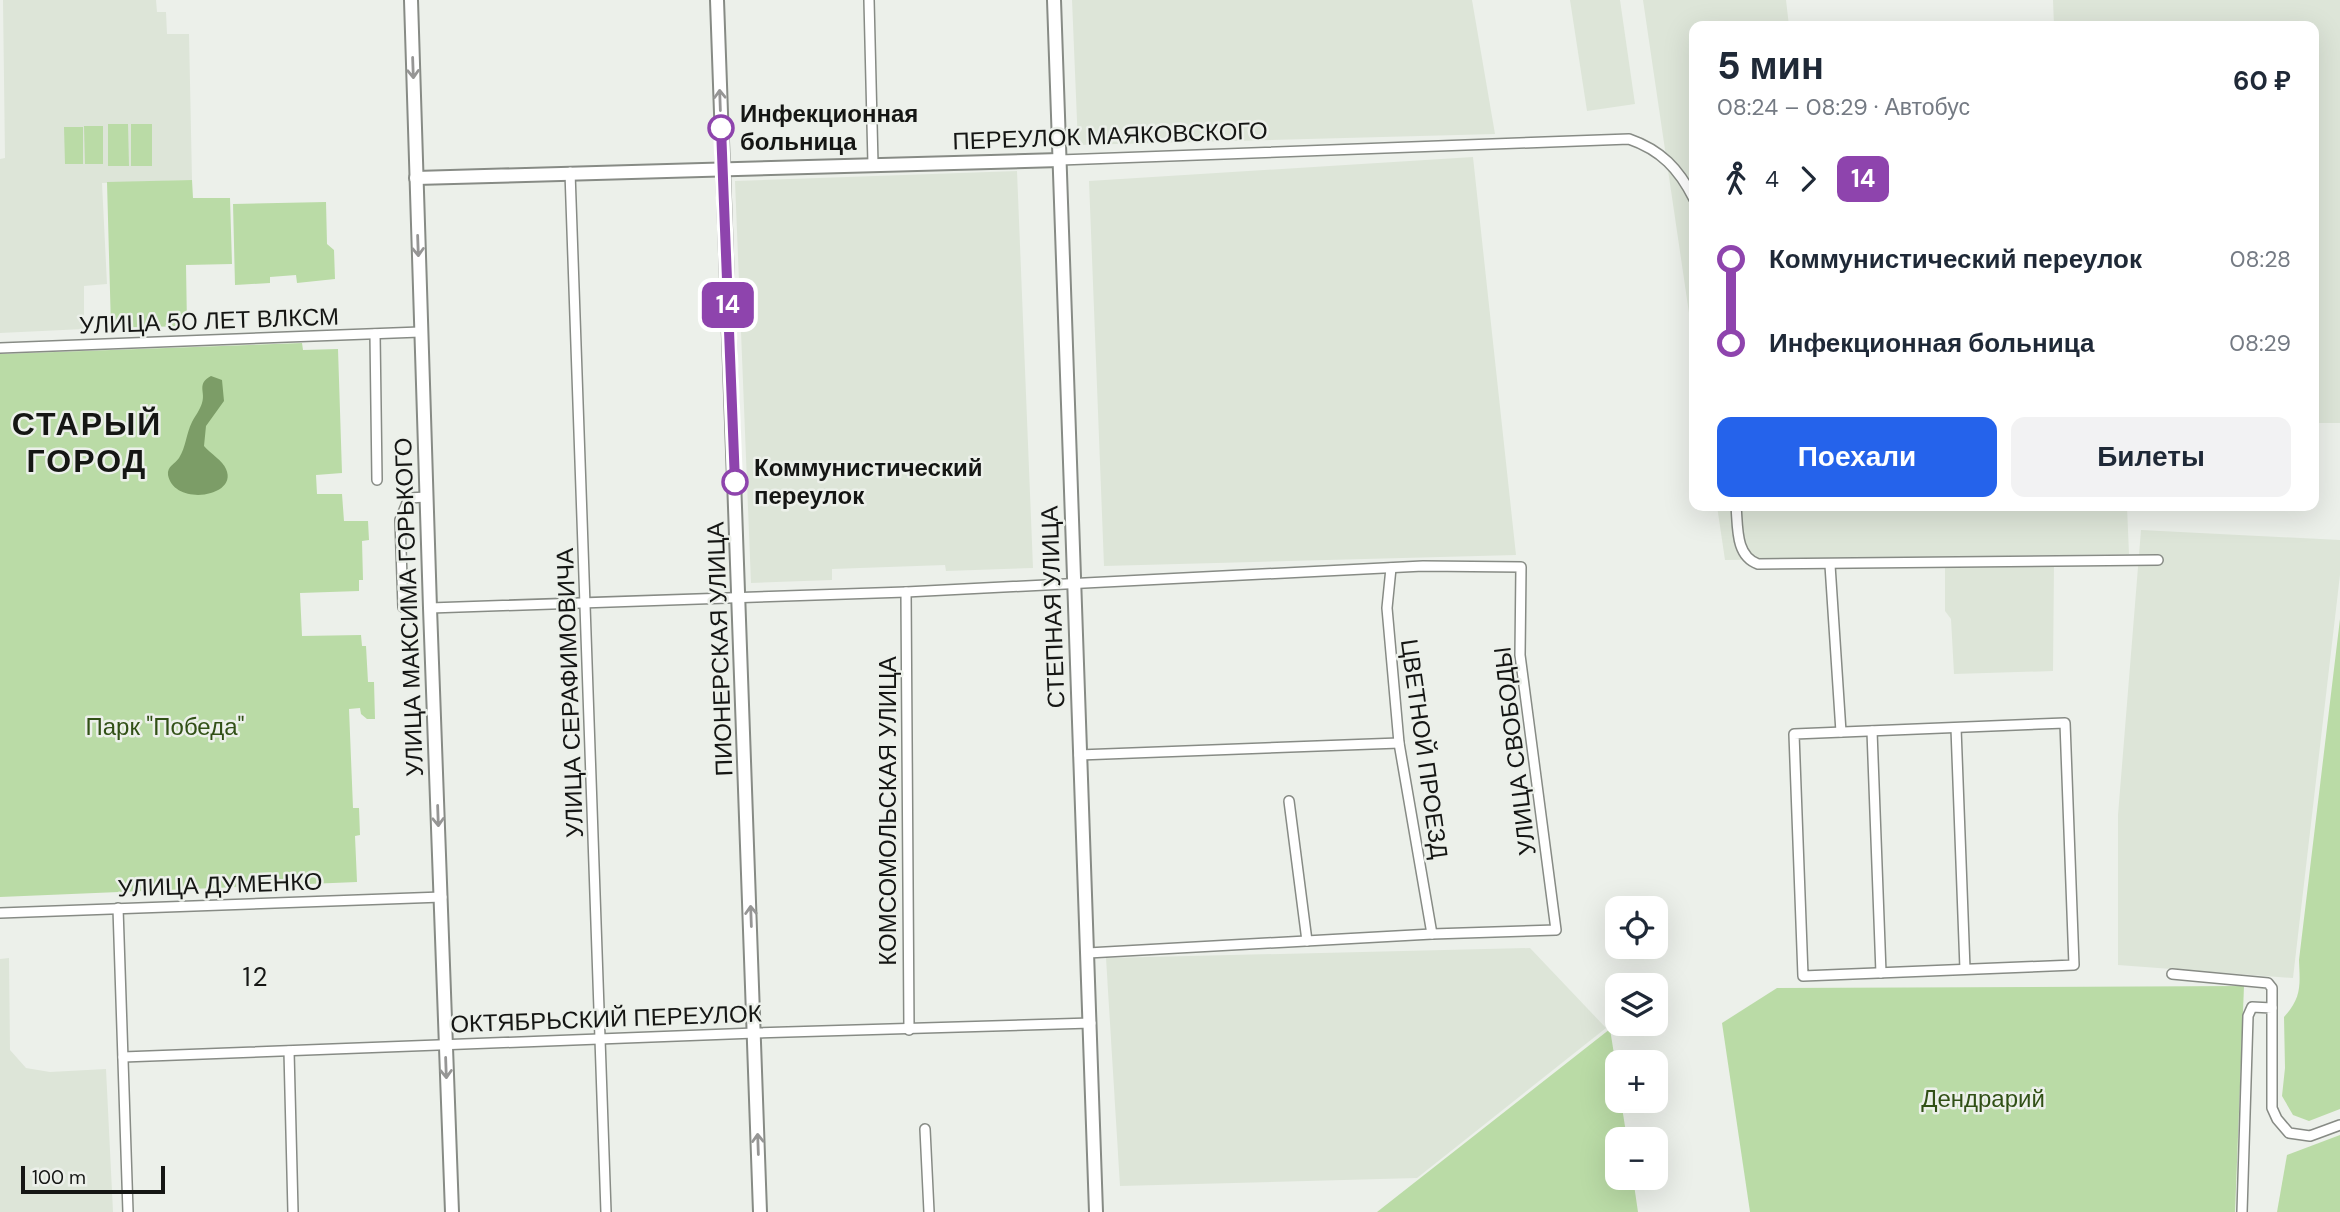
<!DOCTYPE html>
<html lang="ru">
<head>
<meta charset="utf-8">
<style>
  :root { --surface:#fff; --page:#f2f2f3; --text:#1f2937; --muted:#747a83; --accent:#2563eb }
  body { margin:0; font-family:"DM Sans",sans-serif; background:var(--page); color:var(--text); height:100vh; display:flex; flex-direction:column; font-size:26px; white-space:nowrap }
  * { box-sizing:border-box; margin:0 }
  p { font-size:23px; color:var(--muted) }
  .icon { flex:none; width:38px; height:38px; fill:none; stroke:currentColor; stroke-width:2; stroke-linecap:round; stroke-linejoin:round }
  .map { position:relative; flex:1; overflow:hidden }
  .sheet { position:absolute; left:1689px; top:21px; width:630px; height:490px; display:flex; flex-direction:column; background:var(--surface); border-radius:14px; box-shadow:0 7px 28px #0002 }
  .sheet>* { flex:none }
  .badge { padding:0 14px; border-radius:10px; font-size:24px; line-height:46px }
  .tools { position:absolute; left:1605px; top:896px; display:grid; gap:14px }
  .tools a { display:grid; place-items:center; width:63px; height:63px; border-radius:14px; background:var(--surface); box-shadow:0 7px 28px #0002; font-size:35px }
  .scale { position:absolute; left:21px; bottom:18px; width:144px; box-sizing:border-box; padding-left:7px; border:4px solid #151614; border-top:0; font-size:19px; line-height:24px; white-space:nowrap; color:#151614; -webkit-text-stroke:5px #ecf0ea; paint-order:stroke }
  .map>.badge { position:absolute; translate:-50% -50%; box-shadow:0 0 0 4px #fff }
  .legs { display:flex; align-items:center; gap:10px; height:77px; padding:0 28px; font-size:23px }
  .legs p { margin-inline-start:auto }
  .summary { display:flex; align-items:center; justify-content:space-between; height:119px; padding:0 28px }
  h1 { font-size:38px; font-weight:800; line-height:52px }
  .action { display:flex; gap:14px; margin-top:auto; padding:14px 28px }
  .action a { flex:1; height:80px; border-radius:14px; background:var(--accent); color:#fff; font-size:28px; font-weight:800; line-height:80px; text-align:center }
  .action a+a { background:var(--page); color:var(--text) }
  ul { padding:0 28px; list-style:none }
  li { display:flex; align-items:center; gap:24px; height:84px; font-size:26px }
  li i { display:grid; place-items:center; width:10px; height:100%; margin:0 9px; background:currentColor }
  li i::after { content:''; width:18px; height:18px; margin:-9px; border:5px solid; border-radius:50%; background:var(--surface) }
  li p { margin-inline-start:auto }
  li:first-child i { background:linear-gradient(#0000 50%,currentColor 0) }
  li:last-child i { background:linear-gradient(currentColor 50%,#0000 0) }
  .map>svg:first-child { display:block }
  .built { fill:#dde5d8 }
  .green { fill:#badba6 }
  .water { fill:#7c9d67 }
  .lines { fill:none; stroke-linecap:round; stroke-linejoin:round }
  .street-casing { stroke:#878b85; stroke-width:12 }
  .secondary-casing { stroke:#878b85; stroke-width:16 }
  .street { stroke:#fff; stroke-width:9 }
  .secondary { stroke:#fff; stroke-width:12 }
  .oneway { stroke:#969695 }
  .line-1-casing { stroke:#fff; stroke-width:16 }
  .line-1 { stroke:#8e44ad; stroke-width:10 }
  .stop-1-dot { fill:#fff; stroke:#8e44ad; stroke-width:3.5 }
  .labels { text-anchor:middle; stroke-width:5; stroke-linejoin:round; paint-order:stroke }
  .stop-label { font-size:24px; font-weight:bold; fill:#151614; stroke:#ecf0ea; text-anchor:start }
  .street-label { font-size:24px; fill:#151614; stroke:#ecf0ea }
  .park-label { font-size:24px; fill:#315016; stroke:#ecf0ea }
  .neighbourhood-label { font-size:26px; letter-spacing:2px; fill:#151614; stroke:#ecf0ea }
  .district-label { font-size:32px; font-weight:bold; letter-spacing:2px; fill:#151614; stroke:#ecf0ea }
</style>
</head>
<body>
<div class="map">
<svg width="2340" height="1212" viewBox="0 0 2340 1212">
  <rect width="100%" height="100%" fill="#ecf0ea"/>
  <g class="built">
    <path d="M3,0H156L157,12H166L167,34H189L192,180L102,183L107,284L84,286V329L0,333V159L5,158Z"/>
    <path d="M1072,0H1472L1495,134L1078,145Z"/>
    <path d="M1570,0H1620L1635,104L1587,111Z"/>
    <path d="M1643,0H1786L1789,26H1694V347Z"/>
    <path d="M2053,0H2340V423H2314V26H2054Z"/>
    <path d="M1473,157L1516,555L1104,566L1089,181Z"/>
    <path d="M1017,171L1033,568L946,571L945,565L832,569V580L751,583L735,181Z"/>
    <path d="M1717,506H2127L2129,554L1725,560Z"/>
    <path d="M2141,530L2340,540V575L2293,978L2118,965V815Z"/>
    <path d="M2054,564L2053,671L1954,674L1951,619L1945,611V565Z"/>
    <path d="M1530,948L1606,1028L1417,1178L1120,1186L1106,958Z"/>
    <path d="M9,958L10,1050L26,1068L50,1072L106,1069L113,1212H0V959Z"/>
  </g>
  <g class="green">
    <path d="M108,124H128L129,166H108Z"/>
    <rect x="131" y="124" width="21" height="42"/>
    <path d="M84,126H103V164H85Z"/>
    <path d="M64,127H83V164H65Z"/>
    <path d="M192,180L193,198H230L232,264L186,265L187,326L111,328L107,182Z"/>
    <path d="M326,202L327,244L334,250L335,279L297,283L296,275L270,277V283L235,285L233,204Z"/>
    <path d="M302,343L303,350L338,349L342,473L316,475L317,494H342L344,521H368L369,540L362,541L363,580H359V591L300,593L302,636L361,635L362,646H366L368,682H374L375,719H367L361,714L360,708L349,709L353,808H359L360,835L355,836L357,882L0,897V354Z"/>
    <path d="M2340,619V1109L2309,1121L2293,1115L2282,1096L2285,1068L2284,1017C2302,997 2300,985 2299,960Z"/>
    <path d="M2244,986L2235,1212H1750L1722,1023L1777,988Z"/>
    <path d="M1610,1029L1617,1073V1101H1621L1627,1139H1617V1178H1633L1638,1212H1377Z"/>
    <path d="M2340,1135V1212H2277L2287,1155Z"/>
  </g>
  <path class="water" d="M211,376L222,380L224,401L206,426L204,446C210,453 223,461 226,469C239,497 174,507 168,475C167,466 175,464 179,458C186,447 186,434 192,422C195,416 200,410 202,403C206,392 196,384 211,376Z"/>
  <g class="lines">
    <g class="street-casing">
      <g id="street">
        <path d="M869,0L873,164"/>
        <path d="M1060,160L1629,139C1661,150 1679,169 1694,199"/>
        <path d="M570,172L606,1212"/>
        <path d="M375,334L377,480"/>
        <path d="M0,348L420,332"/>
        <path d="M1736,506C1738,526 1735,556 1758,564L2158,560"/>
        <path d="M1830,565L1841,732"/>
        <path d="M1391,568L1387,608L1399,743L1432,934"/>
        <path d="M906,592L909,1030"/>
        <path d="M403,607L400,520L409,498L426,497"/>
        <path d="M430,608L906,592L1423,566L1521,567L1520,655L1556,930L1432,934L1088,953"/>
        <path d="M2065,723L2074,965L1803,976L1794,734Z"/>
        <path d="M1956,728L1965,969"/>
        <path d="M1872,731L1881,973"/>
        <path d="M1079,755L1399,743"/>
        <path d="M1289,801L1307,941"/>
        <path d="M118,908L128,1212"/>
        <path d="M0,913L442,897"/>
        <path d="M2172,974L2268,983L2272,988V1008"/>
        <path d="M289,1051L293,1212"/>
        <path d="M123,1057L755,1033L1091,1023"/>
        <path d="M925,1129L929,1212"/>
        <path d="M2242,1212L2248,1016L2252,1007L2272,1008V1108L2277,1119L2289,1133L2310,1136L2340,1125"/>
      </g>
    </g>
    <g class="secondary-casing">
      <g id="secondary">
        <path d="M411,0L430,608L452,1212"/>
        <path d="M717,0L760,1212"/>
        <path d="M1054,0L1096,1212"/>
        <path d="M416,178L1060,160"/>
      </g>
    </g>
    <use href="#street" class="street"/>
    <use href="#secondary" class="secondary"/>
  </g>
  <defs><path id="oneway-shaft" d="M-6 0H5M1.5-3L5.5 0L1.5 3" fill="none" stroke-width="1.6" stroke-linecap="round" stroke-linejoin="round" transform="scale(1.75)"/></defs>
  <g class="oneway">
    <use href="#oneway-shaft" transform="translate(413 68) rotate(88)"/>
    <use href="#oneway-shaft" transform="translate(720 100) rotate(-92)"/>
    <use href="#oneway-shaft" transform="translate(418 246) rotate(88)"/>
    <use href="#oneway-shaft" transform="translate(438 816) rotate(88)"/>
    <use href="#oneway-shaft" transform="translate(751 916) rotate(-92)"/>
    <use href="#oneway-shaft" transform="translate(446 1068) rotate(88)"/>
    <use href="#oneway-shaft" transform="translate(758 1144) rotate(-92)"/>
  </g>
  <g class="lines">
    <g class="line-1-casing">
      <path id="line-1" d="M721,128L735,482"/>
    </g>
    <use href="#line-1" class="line-1"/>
  </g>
  <g class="stop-1-dot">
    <circle cx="721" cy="128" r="12"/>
    <circle cx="735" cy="482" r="12"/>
  </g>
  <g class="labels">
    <g class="stop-label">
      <text x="740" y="122">Инфекционная<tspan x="740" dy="28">больница</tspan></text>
      <text x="754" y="476">Коммунистический<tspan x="754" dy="28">переулок</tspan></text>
    </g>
    <g class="street-label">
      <text transform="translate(1110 136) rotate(-2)" y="8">ПЕРЕУЛОК МАЯКОВСКОГО</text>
      <text transform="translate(209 321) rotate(-2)" y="8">УЛИЦА 50 ЛЕТ ВЛКСМ</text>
      <text transform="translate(409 607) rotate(-92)" y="8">УЛИЦА МАКСИМА ГОРЬКОГО</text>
      <text transform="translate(1053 607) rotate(-92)" y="8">СТЕПНАЯ УЛИЦА</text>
      <text transform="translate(720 649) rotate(-92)" y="8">ПИОНЕРСКАЯ УЛИЦА</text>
      <text transform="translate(570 693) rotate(-92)" y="8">УЛИЦА СЕРАФИМОВИЧА</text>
      <text transform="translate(1424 749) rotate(82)" y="8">ЦВЕТНОЙ ПРОЕЗД</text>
      <text transform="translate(1515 751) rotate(-97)" y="8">УЛИЦА СВОБОДЫ</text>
      <text transform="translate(888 811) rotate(-90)" y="8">КОМСОМОЛЬСКАЯ УЛИЦА</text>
      <text transform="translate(220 885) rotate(-2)" y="8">УЛИЦА ДУМЕНКО</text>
      <text transform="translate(606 1019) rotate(-2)" y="8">ОКТЯБРЬСКИЙ ПЕРЕУЛОК</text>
    </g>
    <g class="park-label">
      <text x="165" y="735">Парк "Победа"</text>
      <text x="1983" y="1107">Дендрарий</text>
    </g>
    <g class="neighbourhood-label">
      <text x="256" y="986">12</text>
    </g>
    <g class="district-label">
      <text x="87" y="435">СТАРЫЙ<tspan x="87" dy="37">ГОРОД</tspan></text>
    </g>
  </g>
</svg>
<div class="tools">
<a><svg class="icon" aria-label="locate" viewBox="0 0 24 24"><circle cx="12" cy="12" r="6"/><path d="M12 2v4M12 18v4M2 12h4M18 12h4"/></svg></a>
<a><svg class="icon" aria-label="layers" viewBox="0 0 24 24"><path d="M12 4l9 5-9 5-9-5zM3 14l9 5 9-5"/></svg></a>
<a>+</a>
<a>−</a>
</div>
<div class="scale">100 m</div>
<b class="badge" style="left:728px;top:305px;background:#8e44ad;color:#fff">14</b>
<section class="sheet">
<div class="summary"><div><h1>5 мин</h1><p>08:24 – 08:29 · Автобус</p></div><b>60 ₽</b></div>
<div class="legs"><svg class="icon" aria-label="walk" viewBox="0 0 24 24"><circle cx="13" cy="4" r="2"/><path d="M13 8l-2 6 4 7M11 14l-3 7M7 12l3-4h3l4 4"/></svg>4<svg class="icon" aria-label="forward" viewBox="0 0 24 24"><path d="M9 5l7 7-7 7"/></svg><b class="badge" style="background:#8e44ad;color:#fff">14</b></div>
<ul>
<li><i style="color:#8e44ad"></i><b>Коммунистический переулок</b><p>08:28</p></li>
<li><i style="color:#8e44ad"></i><b>Инфекционная больница</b><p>08:29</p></li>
</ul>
<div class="action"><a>Поехали</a><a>Билеты</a></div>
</section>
</div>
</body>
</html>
